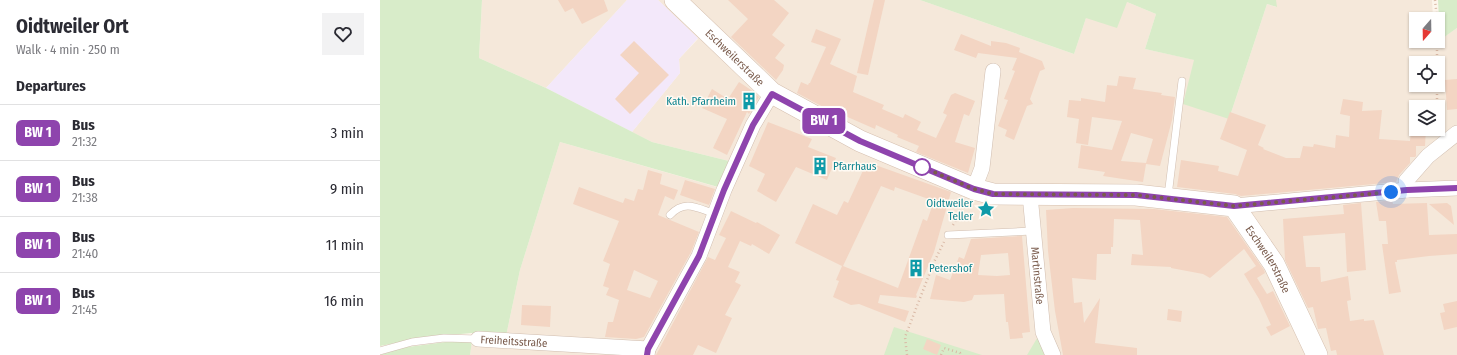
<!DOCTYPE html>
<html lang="en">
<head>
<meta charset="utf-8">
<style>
  :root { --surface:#fff; --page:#f2f2f3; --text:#2b2b33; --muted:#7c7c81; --line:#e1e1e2 }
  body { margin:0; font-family:"Fira Sans Condensed",sans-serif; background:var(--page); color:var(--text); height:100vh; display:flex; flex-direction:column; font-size:15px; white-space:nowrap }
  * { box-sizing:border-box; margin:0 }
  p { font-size:13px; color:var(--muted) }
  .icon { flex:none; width:22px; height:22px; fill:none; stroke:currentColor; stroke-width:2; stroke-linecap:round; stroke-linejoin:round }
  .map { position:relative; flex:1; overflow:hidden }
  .side { display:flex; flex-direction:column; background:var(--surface); width:380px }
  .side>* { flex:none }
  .badge { padding:0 8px; border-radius:6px; font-size:14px; line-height:26px }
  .needle { width:26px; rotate:200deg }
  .tools { position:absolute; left:1029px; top:12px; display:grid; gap:8px }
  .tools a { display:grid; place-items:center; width:36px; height:36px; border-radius:0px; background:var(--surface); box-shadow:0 1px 3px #0004; font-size:20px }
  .you { position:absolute; width:20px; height:20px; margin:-10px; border:3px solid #fff; border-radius:50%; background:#1a73e8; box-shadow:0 0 0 6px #1a73e833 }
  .map>.badge { position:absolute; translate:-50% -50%; box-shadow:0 0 0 2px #fff }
  h2 { padding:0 16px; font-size:15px; line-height:36px }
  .round { display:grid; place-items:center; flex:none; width:42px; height:42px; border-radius:0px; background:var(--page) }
  .summary { display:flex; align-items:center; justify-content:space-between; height:68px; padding:0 16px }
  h1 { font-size:19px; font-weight:700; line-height:30px }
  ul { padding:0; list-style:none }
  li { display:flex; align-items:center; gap:12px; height:56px; padding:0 16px; border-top:1px solid var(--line) }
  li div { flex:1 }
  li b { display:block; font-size:15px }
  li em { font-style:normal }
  li .badge { min-width:44px; font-weight:700; text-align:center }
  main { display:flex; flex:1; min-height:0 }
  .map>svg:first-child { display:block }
  .residential { fill:#f5e8da; fill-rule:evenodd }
  .education { fill:#f3e8fa }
  .green { fill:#d8ecc9 }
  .building { fill:#f3d5c3; fill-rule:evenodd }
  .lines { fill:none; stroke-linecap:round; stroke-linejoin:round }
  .lane-casing { stroke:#d1beb0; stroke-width:8 }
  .street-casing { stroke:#d1beb0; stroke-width:16 }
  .secondary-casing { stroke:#d6c0b0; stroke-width:22 }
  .path { stroke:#d9b8a5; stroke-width:2.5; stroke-dasharray:1 3; stroke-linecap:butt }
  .lane { stroke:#fff; stroke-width:7 }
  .street { stroke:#fff; stroke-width:15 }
  .secondary { stroke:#fff; stroke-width:21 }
  .line-casing { stroke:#fff; stroke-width:9 }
  .line { stroke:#8e44ad; stroke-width:6 }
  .walk { stroke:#7a5c4d; stroke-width:4; stroke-dasharray:0 7.2 }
  .stop-dot { fill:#fff; stroke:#8e44ad; stroke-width:2 }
  .labels { text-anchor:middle; stroke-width:3; stroke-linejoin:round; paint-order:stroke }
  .street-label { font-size:11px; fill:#7a5c4d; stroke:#fffaf3 }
  .culture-label { font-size:11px; fill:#0d838f; stroke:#fffaf3; text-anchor:end }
</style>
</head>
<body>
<main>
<section class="side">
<div class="summary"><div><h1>Oidtweiler Ort</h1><p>Walk · 4 min · 250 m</p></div><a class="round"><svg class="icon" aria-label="heart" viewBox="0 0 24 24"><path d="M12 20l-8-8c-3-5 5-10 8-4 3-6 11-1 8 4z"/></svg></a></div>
<h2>Departures</h2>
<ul>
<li><span class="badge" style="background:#8e44ad;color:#fff">BW 1</span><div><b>Bus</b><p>21:32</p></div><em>3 min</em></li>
<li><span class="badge" style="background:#8e44ad;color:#fff">BW 1</span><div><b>Bus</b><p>21:38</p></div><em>9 min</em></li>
<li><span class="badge" style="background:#8e44ad;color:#fff">BW 1</span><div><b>Bus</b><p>21:40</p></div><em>11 min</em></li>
<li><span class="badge" style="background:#8e44ad;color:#fff">BW 1</span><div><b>Bus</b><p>21:45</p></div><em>16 min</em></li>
</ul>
</section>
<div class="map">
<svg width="1077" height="355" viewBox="0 0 1077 355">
  <rect width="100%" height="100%" fill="#fdf6ec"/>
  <g class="residential">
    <path d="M102,0H247L166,88L99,58Z"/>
    <path d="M278,0H540L694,54L706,18L747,2L776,14L765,49L815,60L849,119L887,4L896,7V0H1052L1053,19H1036V41H1058L1077,28V355H90L92,341L126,336L140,270L180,142L337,187L349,161L272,142L252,132L300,73L299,59L318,39ZM1036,63H1058V85H1036ZM1036,107H1058V129H1036Z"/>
  </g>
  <path class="education" d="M247,0H278L318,38L299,59L300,73L252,132L166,88Z"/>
  <g class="green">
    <path d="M0,0H102L99,58L166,88L272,142L349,161L338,187L180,142L140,270L126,336L92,333L47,337L0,346Z"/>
    <path d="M540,0H896L897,7L887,4L849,119L803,104L814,60L765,49L776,14L747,2L737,28L706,18L694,54Z"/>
    <path d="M1058,0H1077V28L1060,40Z"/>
    <path d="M514,327L602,355H504Z"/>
    <path d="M659,335L665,355H647Z"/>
    <path d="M73,341H92L90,355H0L20,348Z"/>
  </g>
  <g class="building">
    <path d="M178,0H224L228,11L202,24L193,8L185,12Z"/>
    <path d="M348,0H394L409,13L392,35L405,45L395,58L404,65L403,70L396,80L351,37L368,19Z"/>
    <path d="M494,0H505L488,75L477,73Z"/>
    <path d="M436,29L461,39L450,64L477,76L473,92L504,105L502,109L523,118L525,114L541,122L537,130L556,138L567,115L563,113L571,95L575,93L595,101L589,116L584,114L575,142L595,148L588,173L536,152L539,146L517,137L518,135L496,125L495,129L463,115L462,117L417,93L421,82L428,85L429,83H430L446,47L431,42Z"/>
    <path d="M581,34L611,46V41L626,43L640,48L639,52L662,61L665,69L660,71L650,99L653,104L647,106L634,140L625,136L627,130L618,126L628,100L624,99L635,71L632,70L637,58L598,53L596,58L574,50Z"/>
    <path d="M254,41L289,75L250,114L235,99L259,73L240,55Z"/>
    <path d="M739,76L756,78L753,89L782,93L781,95L795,97L792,120L780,166L766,164L763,182L723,176L725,172L698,168L701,145L732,150L742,121L712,117L708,145L696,143L699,119L687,117L689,100L701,101V98L725,102L727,85L737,86ZM751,133L773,139L766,163L741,161Z"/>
    <path d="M1077,79V109L1067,110L1065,80Z"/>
    <path d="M359,82L371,90L379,97L369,114L367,112L347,155L333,148L347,119L322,108L332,89L348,99Z"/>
    <path d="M963,99L983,102L982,111L1002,110L999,139L1030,141L1031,129H1046L1045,146H1036V156L1035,157H1030V163L1019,175L1016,182L861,196L855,194L797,187L801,160L839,166L838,171L858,176L867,150L840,139L850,112L886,125L878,145L884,148L883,149L906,158H920L923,146L933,147L934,144L955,148L956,135L969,137L970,116L960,114Z"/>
    <path d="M388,122L432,139L428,147L456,158L447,180L416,167L396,202L377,191L385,174L369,166Z"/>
    <path d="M487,162L571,192L554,252L536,295L537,296L536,298L500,295L498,303L529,311L525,322L479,304L471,305L453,297L459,281L456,280L462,266L415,243L433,204L457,215L464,201L468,203ZM501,186L514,191L515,187L554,201L547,221L543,219L518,288L463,266Z"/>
    <path d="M268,170L282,174L280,184L298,190L294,200L285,196L278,215L319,232L311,252L264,337L256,339L225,337L228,322H233L239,300L226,295L229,288L223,286L230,264L223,261L239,221L193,204L199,187L243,203L245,198L254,201L258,189L263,190ZM254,270L278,281L270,298L247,290Z"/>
    <path d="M305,180L335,189L329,205L300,195Z"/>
    <path d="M1012,200L1013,204L1047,203L1049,235L1077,234V254L1049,256L1017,260V262H1015L1021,292L1009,294L1002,244H1008L1006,221H999L996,202Z"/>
    <path d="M981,203L986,270L967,272L965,233L923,236L926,267H940L941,282L968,276L971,300L967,301L970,321L984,319V321L994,320L1004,355H957L956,350L951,351L946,328L938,329L933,307L928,308L905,260L903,219L964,214L963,205Z"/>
    <path d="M1067,203L1071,206L1074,225L1049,204Z"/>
    <path d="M693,208L774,209L847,217L884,270L885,273L877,278L887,294L893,291L910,326L891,336L886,327L891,325L879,299L864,274L876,266L864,249L830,278L823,274L791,268V267L751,265L752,254L763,255L760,220L734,219L733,247H731V254H717L716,280L692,278L694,303L702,302L704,323L720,298L715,343L757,348V355H683L675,311L668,251L666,210Z"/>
    <path d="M351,211L376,223L377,222L400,235L389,254L372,244L371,246L360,241L348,267L360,272L355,282L361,285L345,315L352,318L336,353L318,345L313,355H276L328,257L335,260L346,238L339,235Z"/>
    <path d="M642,236L650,332L642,333L643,338L630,339L628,322H626L624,294L594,295L592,300L584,302L550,299L556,275L570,280L579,257L584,259L591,239ZM628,253L630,275L617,276L598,275L601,255Z"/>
    <path d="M1077,301V327L1064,330L1060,313L1065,312L1063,304Z"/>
    <path d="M142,305L171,306L170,327L141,325Z"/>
    <path d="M788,309L802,311L801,322L787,320Z"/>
    <path d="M547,339L561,345L557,355L543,349Z"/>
  </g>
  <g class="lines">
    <g class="lane-casing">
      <g id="lane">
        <path d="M788,196L802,81"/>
        <path d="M290,215C305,199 317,208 335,214"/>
        <path d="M568,235L653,231"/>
        <path d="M0,351L32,342L64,338L98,339"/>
      </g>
    </g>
    <g class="street-casing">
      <g id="street">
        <path d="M594,189L602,168L613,71"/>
        <path d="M1027,190L1026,181L1048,156L1077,133"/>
        <path id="s1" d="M650,195L663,332L673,355"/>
        <path d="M854,206L1027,190L1077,188"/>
        <path id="s2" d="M98,339L268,349"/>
        <path d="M267,355L268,349L319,256L344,190L373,125L392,93"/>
      </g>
    </g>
    <g class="secondary-casing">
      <g id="secondary">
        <path id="s3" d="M295,0L392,93L480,141L594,189L613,194L756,195L854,206L894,264L937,355"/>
      </g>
    </g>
    <g class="path">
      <path d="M1055,0L1057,19"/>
      <path d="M1057,63V41"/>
      <path d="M1057,107V85"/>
      <path d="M573,225L586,203"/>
      <path d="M527,355L525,337L554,262L564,242"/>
      <path d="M561,355L564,348L580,353V355"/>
    </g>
    <use href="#lane" class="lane"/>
    <use href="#street" class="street"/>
    <use href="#secondary" class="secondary"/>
  </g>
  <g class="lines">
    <g class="line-casing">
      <path id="line" d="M267,355L268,349L319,256L344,190L373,125L392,94L480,141L594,189L613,194L756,195L854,206L1027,190L1077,188"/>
    </g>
    <use href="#line" class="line"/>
    <path class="walk" d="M542,167L594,189L613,194L756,195L854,206L1011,192"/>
  </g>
  <defs>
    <g id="building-bare" transform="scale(1.38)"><path d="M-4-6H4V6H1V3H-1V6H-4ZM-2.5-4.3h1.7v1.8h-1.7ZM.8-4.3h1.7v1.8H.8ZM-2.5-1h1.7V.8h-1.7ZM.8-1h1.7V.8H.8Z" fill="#0f9aa8" stroke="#fffaf3" stroke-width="2.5" paint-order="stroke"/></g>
    <g id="sight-bare" transform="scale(1.38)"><path d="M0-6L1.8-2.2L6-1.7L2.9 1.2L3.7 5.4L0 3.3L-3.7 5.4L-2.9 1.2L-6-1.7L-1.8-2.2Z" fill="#0f9aa8" stroke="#fffaf3" stroke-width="2.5" paint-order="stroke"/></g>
  </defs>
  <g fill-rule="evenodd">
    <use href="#building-bare" x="369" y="101"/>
    <use href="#building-bare" x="440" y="166"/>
    <use href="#sight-bare" x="606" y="209"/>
    <use href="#building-bare" x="536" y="268"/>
  </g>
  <circle class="stop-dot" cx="542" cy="167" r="8"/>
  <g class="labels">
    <g class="street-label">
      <text dy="4" stroke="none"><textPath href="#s3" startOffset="83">Eschweilerstraße</textPath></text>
      <text dy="4" stroke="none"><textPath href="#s3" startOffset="683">Eschweilerstraße</textPath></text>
      <text dy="4" stroke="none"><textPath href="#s1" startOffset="81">Martinstraße</textPath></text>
      <text dy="4" stroke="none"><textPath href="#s2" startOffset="36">Freiheitsstraße</textPath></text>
    </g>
    <g class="culture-label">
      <text x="356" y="105">Kath. Pfarrheim</text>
      <text x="453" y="170" text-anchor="start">Pfarrhaus</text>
      <text x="593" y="207">Oidtweiler<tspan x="593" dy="13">Teller</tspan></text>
      <text x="549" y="272" text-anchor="start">Petershof</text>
    </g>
  </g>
</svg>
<div class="tools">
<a><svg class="needle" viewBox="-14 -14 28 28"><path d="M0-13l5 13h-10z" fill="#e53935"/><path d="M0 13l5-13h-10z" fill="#7c7c81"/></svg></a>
<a><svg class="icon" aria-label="locate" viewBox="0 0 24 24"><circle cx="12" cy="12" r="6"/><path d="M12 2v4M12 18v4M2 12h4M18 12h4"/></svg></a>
<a><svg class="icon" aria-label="layers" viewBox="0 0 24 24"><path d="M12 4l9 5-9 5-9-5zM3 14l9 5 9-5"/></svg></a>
</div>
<div class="you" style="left:1011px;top:192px"></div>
<b class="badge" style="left:444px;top:121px;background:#8e44ad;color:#fff">BW 1</b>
</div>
</main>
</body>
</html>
